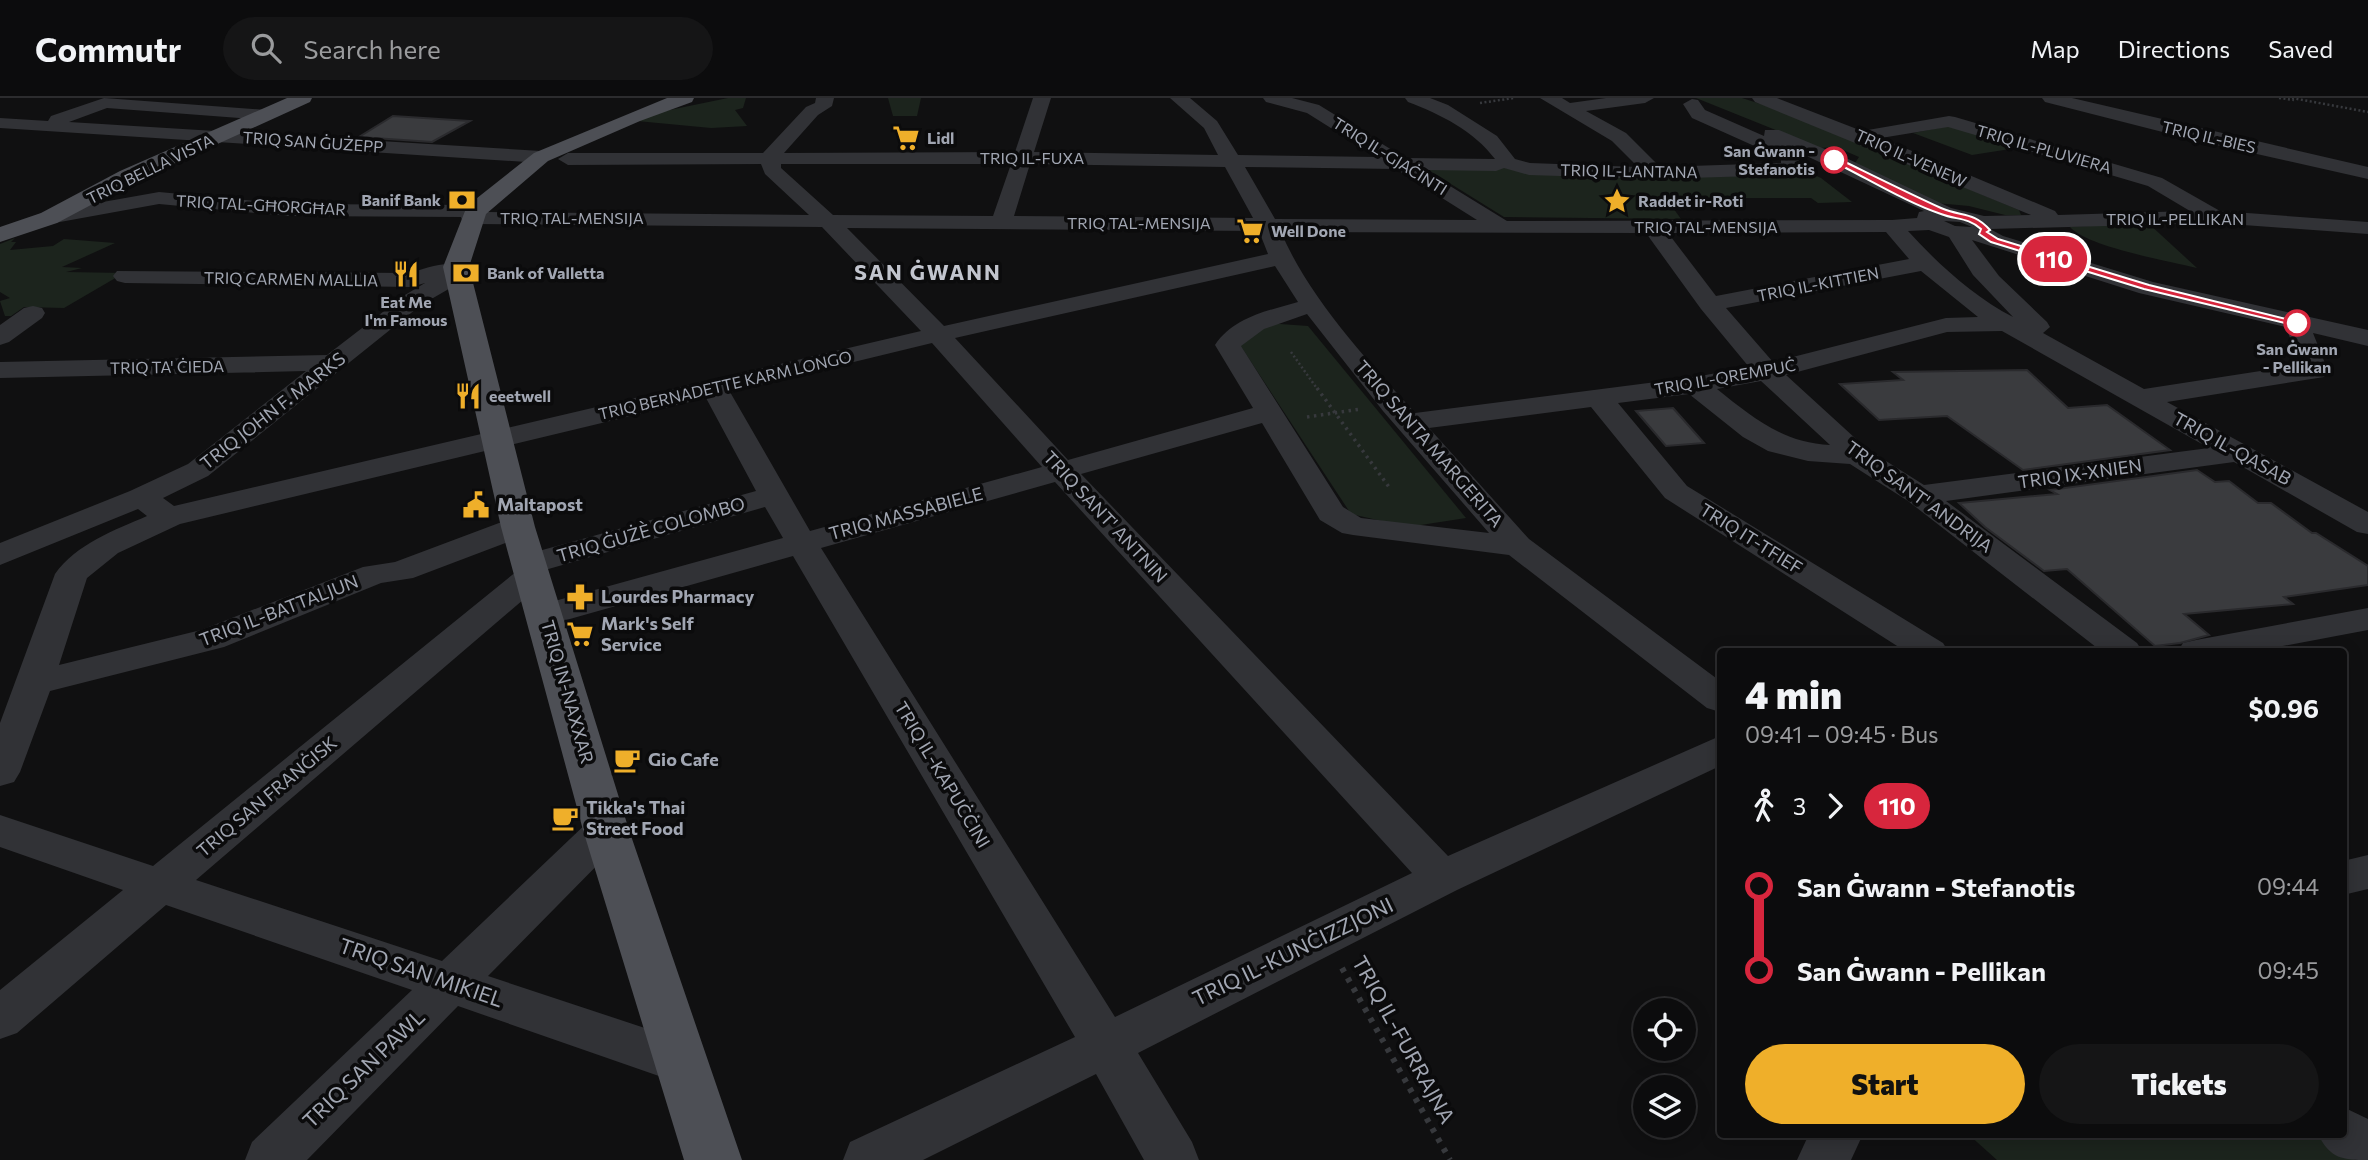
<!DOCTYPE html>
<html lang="en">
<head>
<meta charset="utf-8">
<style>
  :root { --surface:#0c0c0d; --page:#151516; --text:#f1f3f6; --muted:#9a9b9d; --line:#2c2c2e; --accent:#efaf2a }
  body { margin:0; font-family:Commissioner,sans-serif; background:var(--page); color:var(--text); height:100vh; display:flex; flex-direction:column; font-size:26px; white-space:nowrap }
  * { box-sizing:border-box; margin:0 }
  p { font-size:23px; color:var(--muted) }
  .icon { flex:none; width:38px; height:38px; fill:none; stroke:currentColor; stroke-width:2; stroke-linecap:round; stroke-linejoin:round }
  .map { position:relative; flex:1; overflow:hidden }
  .sheet { position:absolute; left:1717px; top:550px; width:630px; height:490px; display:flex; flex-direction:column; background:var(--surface); border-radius:7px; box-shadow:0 4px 18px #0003,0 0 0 2px var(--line) }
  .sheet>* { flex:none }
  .badge { padding:0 14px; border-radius:23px; font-size:24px; line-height:46px }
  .controls { position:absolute; left:1633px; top:900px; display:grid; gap:14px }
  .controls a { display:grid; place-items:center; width:63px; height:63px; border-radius:50%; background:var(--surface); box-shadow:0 4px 18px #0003,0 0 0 2px var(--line); font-size:35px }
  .map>.badge { position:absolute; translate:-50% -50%; box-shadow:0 0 0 4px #fff }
  .legs { display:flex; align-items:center; gap:10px; height:77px; padding:0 28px; font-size:23px }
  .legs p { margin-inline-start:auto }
  .headline { display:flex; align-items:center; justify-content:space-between; height:119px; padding:0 28px }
  h1 { font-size:38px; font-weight:800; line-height:52px }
  .primary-button { display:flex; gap:14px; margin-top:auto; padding:14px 28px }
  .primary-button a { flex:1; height:80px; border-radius:42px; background:var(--accent); color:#111; font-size:28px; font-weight:800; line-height:80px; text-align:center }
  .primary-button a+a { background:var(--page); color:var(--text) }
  ul { padding:0 28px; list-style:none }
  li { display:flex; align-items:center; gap:24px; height:84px; font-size:26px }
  li i { display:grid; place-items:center; width:10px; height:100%; margin:0 9px; background:currentColor }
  li i::after { content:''; width:18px; height:18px; margin:-9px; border:5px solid; border-radius:50%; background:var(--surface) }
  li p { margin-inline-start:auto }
  li:first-child i { background:linear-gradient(#0000 50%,currentColor 0) }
  li:last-child i { background:linear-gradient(currentColor 50%,#0000 0) }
  header { display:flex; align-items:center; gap:42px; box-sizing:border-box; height:98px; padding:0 35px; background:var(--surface); border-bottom:2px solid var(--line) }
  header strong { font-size:33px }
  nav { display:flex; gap:38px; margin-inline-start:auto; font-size:24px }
  .search { width:490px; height:63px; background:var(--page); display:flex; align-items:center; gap:18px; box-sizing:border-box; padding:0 24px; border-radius:38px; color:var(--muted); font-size:26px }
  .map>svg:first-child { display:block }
  .green { fill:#1c241d }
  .building { fill:#3a3b3e; stroke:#2a2a2d; stroke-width:2 }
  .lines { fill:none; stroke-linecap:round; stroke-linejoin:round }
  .path-far2 { stroke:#37393d; stroke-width:2.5; stroke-dasharray:2 2.5; stroke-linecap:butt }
  .path-far1 { stroke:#37393d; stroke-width:3.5; stroke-dasharray:2.5 4.5; stroke-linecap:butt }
  .path { stroke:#37393d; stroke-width:6; stroke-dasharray:4.5 7; stroke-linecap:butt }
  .minor { fill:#313236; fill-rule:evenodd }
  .major { fill:#4d4f55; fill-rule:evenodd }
  .line-1 { fill:#d7263d; stroke:#fff; stroke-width:2 }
  .stop-1-dot { fill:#fff; stroke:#d7263d; stroke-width:3.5 }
  .labels { text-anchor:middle; stroke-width:7; stroke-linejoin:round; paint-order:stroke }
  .far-street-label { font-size:16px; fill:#a1a6b2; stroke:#0b0b0c }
  .far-poi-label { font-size:16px; font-weight:bold; fill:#a1a6b2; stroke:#0b0b0c; text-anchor:start }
  .far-stop-label { font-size:16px; font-weight:bold; fill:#a1a6b2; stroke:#0b0b0c; text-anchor:end }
  .street-label { font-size:18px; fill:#a1a6b2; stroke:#0b0b0c }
  .poi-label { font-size:18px; font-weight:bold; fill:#a1a6b2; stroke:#0b0b0c; text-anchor:start }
  .far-district-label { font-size:21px; font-weight:bold; letter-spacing:2px; fill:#c2c5ce; stroke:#0b0b0c }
  .near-street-label { font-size:21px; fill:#a1a6b2; stroke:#0b0b0c }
</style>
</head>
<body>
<header>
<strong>Commutr</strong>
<div class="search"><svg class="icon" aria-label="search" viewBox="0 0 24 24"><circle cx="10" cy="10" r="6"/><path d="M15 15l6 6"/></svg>Search here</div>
<nav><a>Map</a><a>Directions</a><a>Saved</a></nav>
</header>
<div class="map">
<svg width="2368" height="1062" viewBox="0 0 2368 1062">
  <rect width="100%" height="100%" fill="#101011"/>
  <g class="green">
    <path d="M728,0H746L743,10L735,12L747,28L711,30L637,23L655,15Z"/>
    <path d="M888,0H921L917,18H893Z"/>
    <path d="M1696,0H1742L1782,13L2019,112L2021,117H2005L1969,108L1936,105L1855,65L1859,59L1836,49L1820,50Z"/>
    <path d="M1949,28L2023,49L1972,57L1913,35Z"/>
    <path d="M1432,69L1506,70L1665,80L1812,76L1821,80L1852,104L1818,105L1811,100H1666L1681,121L1504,119L1430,73Z"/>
    <path d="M2148,125L2197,170C2168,163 2088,149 2070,129Z"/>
    <path d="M15,140L11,144H16L10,152L53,148L64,141L115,145L62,169L82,170L66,174L124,175L64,210L24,209L11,218H5L0,203L10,200L0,194V146Z"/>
    <path d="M1268,225L1308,228L1466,420L1408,429L1351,416L1238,244Z"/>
    <path d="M1968,1036H2323L2355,1062H1997Z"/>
  </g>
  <g class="building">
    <path d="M393,18L470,23L432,44L359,39Z"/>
    <path d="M2027,272L2068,310L2107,307L2170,352L2023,372L1947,318L1879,322L1840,286L1903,282L1893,274Z"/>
    <path d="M1673,310L1704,345L1666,348L1636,313Z"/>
    <path d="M2197,372L2215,384L2229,383L2258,405H2271L2312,435H2316L2368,468V487L2284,499L2293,506L2184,516L2209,537L2180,545L2155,548L2067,471L2044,473L1985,429L1959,405L2057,396L2050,392Z"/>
  </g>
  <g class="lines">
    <g class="path-far2">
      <path d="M2279,0L2294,2"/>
      <path d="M2292,0L2368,14"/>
      <path d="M1480,5L1514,0"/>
      <path d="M1291,254L1318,292"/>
    </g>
    <g class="path-far1">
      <path d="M1317,290L1389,389"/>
      <path d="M1307,319L1361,311"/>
    </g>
    <path class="path" d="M1342,870L1450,1062"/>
    <g class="minor">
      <path d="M104,0L267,12L276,17L267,22L107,10L69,24L541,53L551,59L541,65L0,30V20L48,23L51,18Z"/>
      <path d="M816,0H834L832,8L818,17L784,55L1015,54L1033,0H1051L1034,54L1218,57L1204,30L1170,0H1190L1217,23L1238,57L1377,59L1307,15L1266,4L1263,0H1292L1319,7L1405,60L1495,61C1474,33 1440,16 1408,4L1405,0H1430L1448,7L1497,38L1515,61L1530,65L1638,69L1612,43L1540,0H1562L1570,5L1606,0H1654L1645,5L1586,13L1626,35L1660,69L1781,65V60L1692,20L1683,6L1692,1L1698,2L1705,12L1764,38L1765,32H1779L1844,59L1951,110L1984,118L2031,117L1755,4L1752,0H1777L1862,33L1949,18L1955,19L2162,80L2220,113L2368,124V136L2216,125L1990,131L2003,138L2153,184L2368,232V248L2313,235L2328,273L2324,279L2167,304L2368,414V436L2357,434L2234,364L1946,403L2137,545L2142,553H2101L1908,403L1850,366L1808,363L1768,353L1743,339L1689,296L1618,305L1687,388L1943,545L1948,553H1905L1665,400L1591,309L1429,330L1529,441L1720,583V614L1707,610L1509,457L1353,437L1342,435L1320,422L1262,325L1081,376L1448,758L1720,638V668L1457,792L1138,955L1192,1044L1199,1062H1144L1096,976L923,1062H843L850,1044L1075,939L793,458L545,528L533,525L528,517L533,509L783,440L765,409L545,472L549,477L544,484L196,782L442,863L591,721L606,716L621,721L627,732L621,743L488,878L696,947L704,963L696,979L679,985L458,908L307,1062H245L252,1044L412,892L166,807L17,935L0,941V892L123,792L0,749V717L153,768L517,473L513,466L517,459L756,393L706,300L180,426L118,455L87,480L59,567L201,532L363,469L395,464L507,422L518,420L529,422L534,429L529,436L413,480L381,485L224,549L50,593L20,674L14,684L0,688V625L55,476C76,446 115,432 147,418L138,411L0,467V445L130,393L188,366L306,273L0,280V264L327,257L405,197L425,185L411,189L125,185L117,183L113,178L117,173L410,175C428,170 457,157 470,176L466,181L421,207L208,378L163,400L174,408L921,233L822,129L471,126L463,125L461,119L289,118L159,106L49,126L41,125L38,120L41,115L159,94L289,106L475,107L482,109L485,114L809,117L765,76L761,66L568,67L558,61L568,55H763L806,9L815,5ZM1948,29L2148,88L2190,113L2058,117L2055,113L1881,40ZM1798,54L1924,113L1919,114L1917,120L1892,122L1507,123L1424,72L1496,73L1504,70L1529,77L1655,81L1790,77L1800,71ZM781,66H1011L993,118L833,117L781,70ZM1030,66L1225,69L1253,120L1014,118ZM1245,69L1396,71L1477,122L1275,121ZM1944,123L1960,124L1972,129L1955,128ZM847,130L1259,133L1268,156L944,228ZM1908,133L1929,132L1949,139L1973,177L2013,219C1974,199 1938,166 1908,133ZM1281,134L1646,135L1701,211L1749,269L1695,279L1415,315C1367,262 1309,200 1281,134ZM1886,134L1909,161L1716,198L1668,135ZM1972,142L2139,195L2286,229L2300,267L2144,291L2043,235L2050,229L2047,224L1999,178ZM1275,168L1298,204C1267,213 1234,219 1215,247L1253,310L1068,362L955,240ZM1921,173L1978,219L1946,220L1773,264L1726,210ZM1307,216L1383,313L1489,435L1361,420L1343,409L1241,248L1264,231ZM2002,233L2209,350L1924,387L1867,351L1786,277L1947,234ZM932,245L1042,369L810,433L730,294ZM1761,283L1830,347C1783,345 1752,319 1717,291ZM1055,384L1412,775L1115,919L821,450Z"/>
      <path d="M2042,0H2072L2368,69V81L2190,41L2045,4Z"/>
      <path d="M33,208L42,210L45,215L42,220L9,244L0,247V227L24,210Z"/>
      <path d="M2368,510V532L2256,553H2178L2183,545L2196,542Z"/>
      <path d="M2368,757V791L2343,797V763Z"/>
      <path d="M2343,1009L2368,1021V1062C2343,1062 2330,1061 2318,1036H2343Z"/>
      <path d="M1809,1036H1863L1851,1062H1797Z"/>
    </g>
    <g class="major">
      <path d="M287,0H312L310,4L136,83L57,125L0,144V129L41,115L120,73Z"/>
      <path d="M667,0H694L692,4L640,23L548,63L486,116L469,169L535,429L629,732L742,1062H684L583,732L501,429L443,169L467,108L534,55Z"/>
    </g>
  </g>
  <path class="line-1" d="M1832,60H1837C1872,77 1906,94 1941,110C1961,119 1973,113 1990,132L1987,134L1998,141L2149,187L2302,225L2297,228L2144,191L1991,144L1979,136L1981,131C1968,119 1956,122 1941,116C1907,105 1865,79 1832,63Z"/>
  <defs>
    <g id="supermarket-bare" transform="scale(2.1)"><path d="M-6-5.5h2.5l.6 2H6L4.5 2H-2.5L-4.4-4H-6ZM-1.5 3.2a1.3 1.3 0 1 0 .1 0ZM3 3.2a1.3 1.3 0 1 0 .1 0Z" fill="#efaf2a" stroke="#0b0b0c" stroke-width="2.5" paint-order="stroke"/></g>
    <g id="bank-bare" transform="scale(2.1)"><path d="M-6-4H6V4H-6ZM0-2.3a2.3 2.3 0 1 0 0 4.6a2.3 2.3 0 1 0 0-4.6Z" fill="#efaf2a" stroke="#0b0b0c" stroke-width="2.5" paint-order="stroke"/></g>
    <g id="sight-bare" transform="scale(2.1)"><path d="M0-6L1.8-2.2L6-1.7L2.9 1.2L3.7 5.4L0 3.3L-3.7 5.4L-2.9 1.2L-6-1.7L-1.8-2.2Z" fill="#efaf2a" stroke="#0b0b0c" stroke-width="2.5" paint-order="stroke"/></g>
    <g id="restaurant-bare" transform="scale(2.1)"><path d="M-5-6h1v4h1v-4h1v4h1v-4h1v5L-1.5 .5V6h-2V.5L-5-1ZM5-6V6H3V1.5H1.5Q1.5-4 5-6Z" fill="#efaf2a" stroke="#0b0b0c" stroke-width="2.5" paint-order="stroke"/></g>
    <g id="civic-bare" transform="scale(2.1)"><path d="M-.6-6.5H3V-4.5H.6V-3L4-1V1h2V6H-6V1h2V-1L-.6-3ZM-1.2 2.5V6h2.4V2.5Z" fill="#efaf2a" stroke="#0b0b0c" stroke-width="2.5" paint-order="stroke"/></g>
    <g id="pharmacy-bare" transform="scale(2.1)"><path d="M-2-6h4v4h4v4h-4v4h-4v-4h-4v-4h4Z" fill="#efaf2a" stroke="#0b0b0c" stroke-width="2.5" paint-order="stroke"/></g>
    <g id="cafe-bare" transform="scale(2.1)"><path d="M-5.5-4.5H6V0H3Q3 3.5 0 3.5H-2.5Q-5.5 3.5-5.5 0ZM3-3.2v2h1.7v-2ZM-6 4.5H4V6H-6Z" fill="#efaf2a" stroke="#0b0b0c" stroke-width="2.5" paint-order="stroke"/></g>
  </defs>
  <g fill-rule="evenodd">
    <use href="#supermarket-bare" x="906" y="40"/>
    <use href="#bank-bare" x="462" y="102"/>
    <use href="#sight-bare" x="1617" y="103"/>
    <use href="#supermarket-bare" x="1250" y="133"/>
    <use href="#bank-bare" x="466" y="175"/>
    <use href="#restaurant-bare" x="406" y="176"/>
    <use href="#restaurant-bare" x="468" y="298"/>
    <use href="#civic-bare" x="476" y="407"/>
    <use href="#pharmacy-bare" x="580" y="499"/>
    <use href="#supermarket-bare" x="580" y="536"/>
    <use href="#cafe-bare" x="627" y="662"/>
    <use href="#cafe-bare" x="565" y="720"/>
  </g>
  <g class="stop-1-dot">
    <circle cx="1834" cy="62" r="12"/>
    <circle cx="2297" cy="225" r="12"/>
  </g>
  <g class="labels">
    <g class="far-street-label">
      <text transform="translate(2209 39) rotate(13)" y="6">TRIQ IL-BIES</text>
      <text transform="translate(313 44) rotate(4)" y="6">TRIQ SAN ĠUŻEPP</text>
      <text transform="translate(2044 51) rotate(16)" y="6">TRIQ IL-PLUVIERA</text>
      <text transform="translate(1390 58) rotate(32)" y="6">TRIQ IL-GJAĊINTI</text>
      <text x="1032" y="66">TRIQ IL-FUXA</text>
      <text transform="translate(1911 60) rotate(24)" y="6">TRIQ IL-VENEW</text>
      <text transform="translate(150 71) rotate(-26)" y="6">TRIQ BELLA VISTA</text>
      <text transform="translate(1629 73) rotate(1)" y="6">TRIQ IL-LANTANA</text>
      <text transform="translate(261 107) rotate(3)" y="6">TRIQ TAL-GĦORGĦAR</text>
      <text x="572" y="126">TRIQ TAL-MENSIJA</text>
      <text x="2175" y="127">TRIQ IL-PELLIKAN</text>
      <text x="1139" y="131">TRIQ TAL-MENSIJA</text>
      <text x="1706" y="135">TRIQ TAL-MENSIJA</text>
      <text transform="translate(291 181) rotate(1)" y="6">TRIQ CARMEN MALLIA</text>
      <text transform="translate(1818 186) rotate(-11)" y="6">TRIQ IL-KITTIEN</text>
      <text transform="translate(167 269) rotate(-1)" y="6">TRIQ TA' ĊIEDA</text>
      <text transform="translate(1725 279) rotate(-10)" y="6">TRIQ IL-QREMPUĊ</text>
      <text transform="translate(725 287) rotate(-13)" y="6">TRIQ BERNADETTE KARM LONGO</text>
    </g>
    <g class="far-poi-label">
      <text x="927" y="46">Lidl</text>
      <text x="441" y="108" text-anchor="end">Banif Bank</text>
      <text x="1638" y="109">Raddet ir-Roti</text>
      <text x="1271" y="139">Well Done</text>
      <text x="487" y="181">Bank of Valletta</text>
      <text x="406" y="210" text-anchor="middle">Eat Me<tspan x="406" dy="18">I'm Famous</tspan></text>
      <text x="489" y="304">eeetwell</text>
    </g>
    <g class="far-stop-label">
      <text x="1815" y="59">San Ġwann -<tspan x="1815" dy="18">Stefanotis</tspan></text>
      <text x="2297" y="257" text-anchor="middle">San Ġwann<tspan x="2297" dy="18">- Pellikan</tspan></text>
    </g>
    <g class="street-label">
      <text transform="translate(273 313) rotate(-38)" y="6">TRIQ JOHN F. MARKS</text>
      <text transform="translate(1429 346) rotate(49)" y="6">TRIQ SANTA MARGERITA</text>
      <text transform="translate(2232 351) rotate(29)" y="6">TRIQ IL-QASAB</text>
      <text transform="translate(2080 376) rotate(-8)" y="6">TRIQ IX-XNIEN</text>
      <text transform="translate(1919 399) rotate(36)" y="6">TRIQ SANT' ANDRIJA</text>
      <text transform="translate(906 416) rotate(-15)" y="6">TRIQ MASSABIELE</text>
      <text transform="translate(1105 419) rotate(47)" y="6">TRIQ SANT' ANTNIN</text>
      <text transform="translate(651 432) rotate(-16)" y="6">TRIQ ĠUŻÈ COLOMBO</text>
      <text transform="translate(1751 441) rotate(32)" y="6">TRIQ IT-TFIEF</text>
      <text transform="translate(279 513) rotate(-21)" y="6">TRIQ IL-BATTALJUN</text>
      <text transform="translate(567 594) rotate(74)" y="6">TRIQ IN-NAXXAR</text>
      <text transform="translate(942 677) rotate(59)" y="6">TRIQ IL-KAPUĊĊINI</text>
      <text transform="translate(267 699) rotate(-40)" y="6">TRIQ SAN FRANĠISK</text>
    </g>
    <g class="poi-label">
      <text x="497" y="413">Maltapost</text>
      <text x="601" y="505">Lourdes Pharmacy</text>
      <text x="601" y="532">Mark's Self<tspan x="601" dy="21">Service</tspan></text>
      <text x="648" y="668">Gio Cafe</text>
      <text x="586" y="716">Tikka's Thai<tspan x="586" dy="21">Street Food</tspan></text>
    </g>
    <g class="far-district-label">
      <text x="928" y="182">SAN ĠWANN</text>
    </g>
    <g class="near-street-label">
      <text transform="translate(1293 854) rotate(-26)" y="7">TRIQ IL-KUNĊIZZJONI</text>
      <text transform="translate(421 875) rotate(19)" y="7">TRIQ SAN MIKIEL</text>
      <text transform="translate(1403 942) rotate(61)" y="7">TRIQ IL-FURRAJNA</text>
      <text transform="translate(364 971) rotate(-44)" y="7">TRIQ SAN PAWL</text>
    </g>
  </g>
</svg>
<div class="controls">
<a><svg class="icon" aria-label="locate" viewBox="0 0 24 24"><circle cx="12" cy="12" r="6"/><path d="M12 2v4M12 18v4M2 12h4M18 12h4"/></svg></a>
<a><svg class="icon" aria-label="layers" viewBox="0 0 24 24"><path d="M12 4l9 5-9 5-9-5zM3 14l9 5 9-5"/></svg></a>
</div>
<b class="badge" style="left:2054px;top:161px;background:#d7263d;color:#fff">110</b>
<section class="sheet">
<div class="headline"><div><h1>4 min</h1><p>09:41 – 09:45 · Bus</p></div><b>$0.96</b></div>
<div class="legs"><svg class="icon" aria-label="walk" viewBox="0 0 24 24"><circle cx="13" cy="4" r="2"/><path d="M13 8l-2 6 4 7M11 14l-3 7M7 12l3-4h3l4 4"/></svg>3<svg class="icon" aria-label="forward" viewBox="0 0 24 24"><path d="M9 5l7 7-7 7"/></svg><b class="badge" style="background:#d7263d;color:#fff">110</b></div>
<ul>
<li><i style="color:#d7263d"></i><b>San Ġwann - Stefanotis</b><p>09:44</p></li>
<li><i style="color:#d7263d"></i><b>San Ġwann - Pellikan</b><p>09:45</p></li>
</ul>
<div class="primary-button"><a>Start</a><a>Tickets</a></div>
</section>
</div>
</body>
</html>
